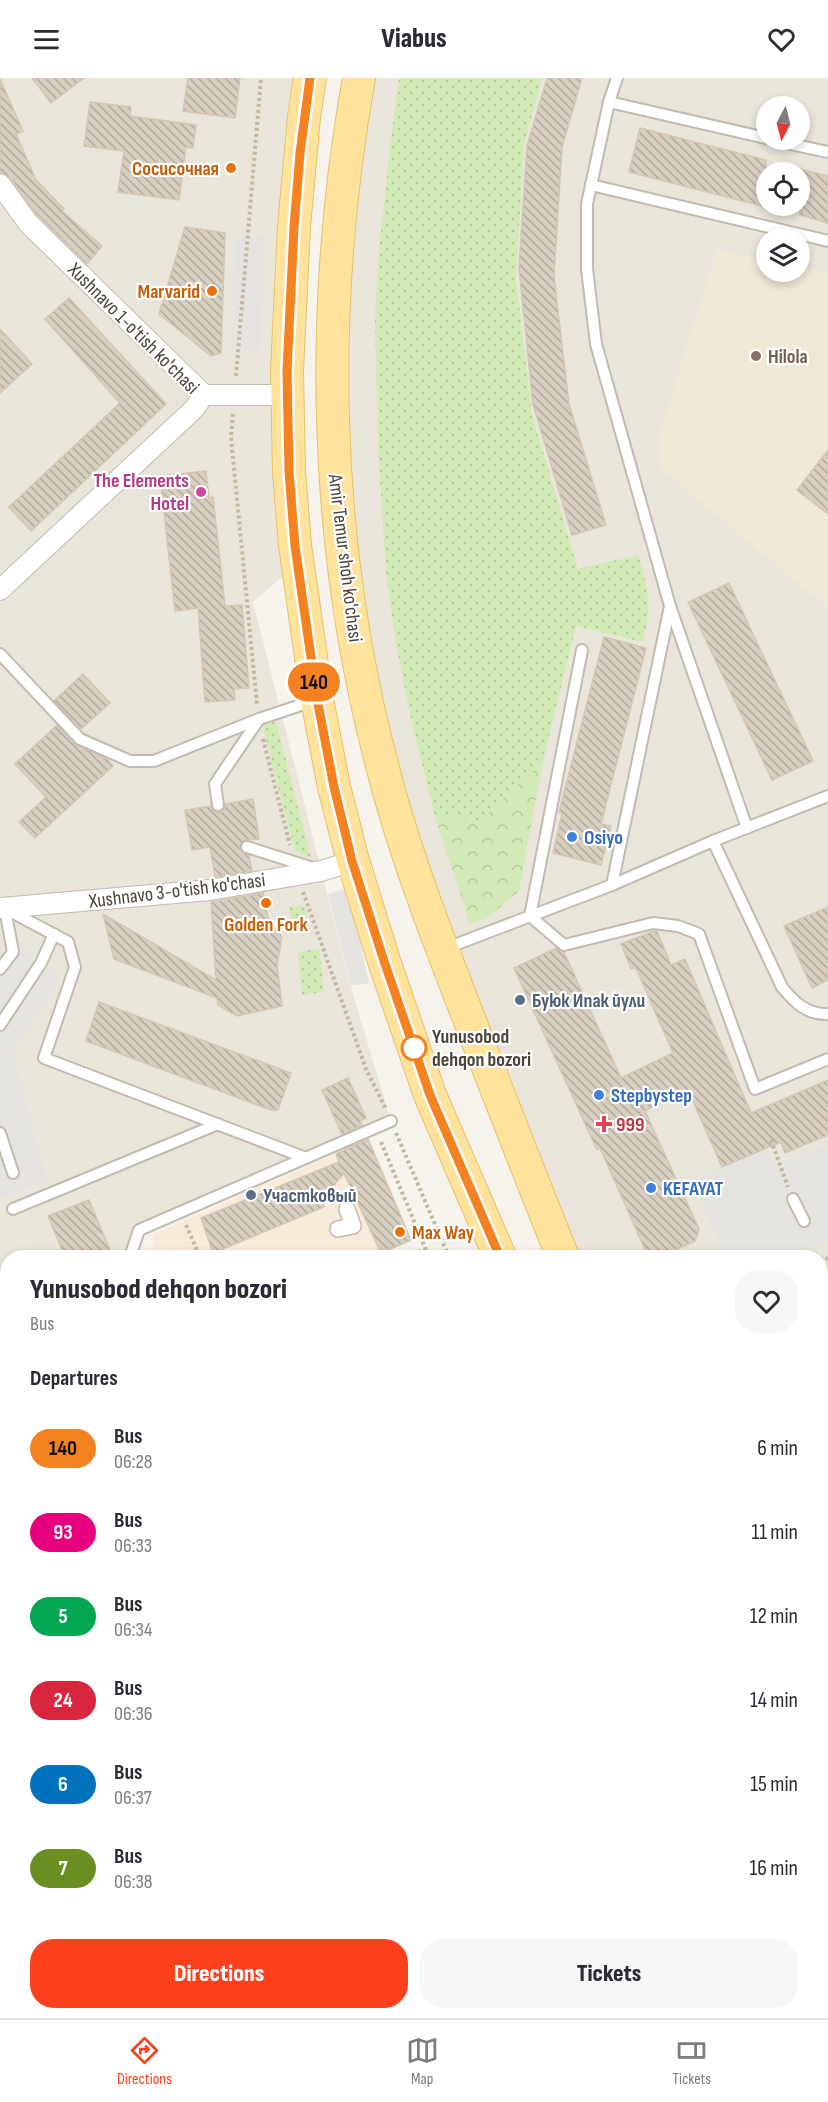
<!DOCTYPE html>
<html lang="en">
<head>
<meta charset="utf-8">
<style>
  :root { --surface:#fff; --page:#f7f7f7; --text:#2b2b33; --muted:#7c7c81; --line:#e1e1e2; --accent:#fc3f1d }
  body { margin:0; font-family:"Sofia Sans Condensed",sans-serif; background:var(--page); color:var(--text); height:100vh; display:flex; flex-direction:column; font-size:22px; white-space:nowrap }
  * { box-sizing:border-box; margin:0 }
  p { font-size:20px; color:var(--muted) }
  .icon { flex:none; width:33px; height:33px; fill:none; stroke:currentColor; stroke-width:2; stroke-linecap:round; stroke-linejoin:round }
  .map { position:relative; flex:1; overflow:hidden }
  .sheet { position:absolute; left:0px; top:1172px; width:828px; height:770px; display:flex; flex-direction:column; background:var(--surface); border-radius:24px 24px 0 0; box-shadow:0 3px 9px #0003 }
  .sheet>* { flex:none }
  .badge { padding:0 12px; border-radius:20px; font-size:21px; line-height:39px }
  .needle { width:39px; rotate:187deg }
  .tools { position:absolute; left:756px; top:18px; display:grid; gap:12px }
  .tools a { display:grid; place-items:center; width:54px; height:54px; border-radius:50%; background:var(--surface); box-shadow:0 3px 9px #0003; font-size:30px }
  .map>.badge { position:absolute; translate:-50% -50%; box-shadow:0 0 0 3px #fff }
  h2 { padding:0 30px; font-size:22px; line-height:54px }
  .round { display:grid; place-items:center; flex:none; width:63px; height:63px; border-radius:24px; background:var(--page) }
  .summary { display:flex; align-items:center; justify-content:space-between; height:102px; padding:0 30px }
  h1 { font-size:28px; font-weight:800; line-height:45px }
  .action { display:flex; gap:12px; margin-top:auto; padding:12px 30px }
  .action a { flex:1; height:69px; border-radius:24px; background:var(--accent); color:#fff; font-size:24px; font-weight:800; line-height:69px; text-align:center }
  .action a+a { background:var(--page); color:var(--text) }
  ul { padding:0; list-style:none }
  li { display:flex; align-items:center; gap:18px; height:84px; padding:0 30px }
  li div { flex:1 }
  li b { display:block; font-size:22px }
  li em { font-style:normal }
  li .badge { min-width:66px; font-weight:700; text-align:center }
  header { display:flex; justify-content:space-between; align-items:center; height:78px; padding:0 30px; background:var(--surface); font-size:27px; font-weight:800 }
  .tab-bar { display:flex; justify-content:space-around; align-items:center; height:84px; border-top:2px solid var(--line); background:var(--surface); font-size:16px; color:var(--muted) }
  .tab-bar a { display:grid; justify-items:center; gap:3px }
  .tab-bar .selected { color:var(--accent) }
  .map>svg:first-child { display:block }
  .residential { fill:#eae5da; fill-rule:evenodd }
  .commercial { fill:#f7ead8 }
  .education { fill:#efe8d6 }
  .grass { fill:url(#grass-dots) }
  .forest { fill:url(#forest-crowns) }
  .parking { fill:#e5e3e0 }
  .building { fill:url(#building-back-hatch); stroke:#d3c7b4; stroke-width:1.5 }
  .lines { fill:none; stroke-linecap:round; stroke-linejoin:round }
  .service-casing { stroke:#c2bbae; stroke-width:14 }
  .pedestrian-casing { stroke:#c2bbae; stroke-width:18 }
  .minor-casing { stroke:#c2bbae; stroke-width:22 }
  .tertiary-casing { stroke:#c2bbae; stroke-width:28 }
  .primary-casing { stroke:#e6c16a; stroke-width:34 }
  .path { stroke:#c4b79f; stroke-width:4; stroke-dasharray:3 3; stroke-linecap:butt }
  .service { stroke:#fff; stroke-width:10 }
  .pedestrian { stroke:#fff; stroke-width:15 }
  .minor { stroke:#fff; stroke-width:20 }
  .tertiary { stroke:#fff; stroke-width:26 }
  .primary { stroke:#ffe39c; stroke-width:32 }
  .line-casing { stroke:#fff; stroke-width:14 }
  .line { stroke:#f58220; stroke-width:9 }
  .food-dot { fill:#e8710a; stroke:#fff; stroke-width:2 }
  .education-dot { fill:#8d6e63; stroke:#fff; stroke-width:2 }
  .hotel-dot { fill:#d1479c; stroke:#fff; stroke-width:2 }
  .shop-dot { fill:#3f7fe0; stroke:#fff; stroke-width:2 }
  .service-dot { fill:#5c6f8a; stroke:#fff; stroke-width:2 }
  .stop-dot { fill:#fff; stroke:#f58220; stroke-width:3 }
  .health-dot { fill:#e0444e; stroke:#fff; stroke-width:2 }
  .labels { text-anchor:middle; stroke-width:4.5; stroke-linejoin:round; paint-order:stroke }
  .food-label { font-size:20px; font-weight:bold; fill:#c56008; stroke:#fff; text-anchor:end }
  .street-label { font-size:20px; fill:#4b4439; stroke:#fff }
  .education-label { font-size:20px; font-weight:bold; fill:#785e54; stroke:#fff; text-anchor:start }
  .hotel-label { font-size:20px; font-weight:bold; fill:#b23c85; stroke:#fff; text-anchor:end }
  .shop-label { font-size:20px; font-weight:bold; fill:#366cbe; stroke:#fff; text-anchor:start }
  .service-label { font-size:20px; font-weight:bold; fill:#4e5e75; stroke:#fff; text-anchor:start }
  .stop-label { font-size:20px; font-weight:bold; fill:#4b4439; stroke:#fff; text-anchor:start }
  .health-label { font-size:20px; font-weight:bold; fill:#be3a42; stroke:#fff; text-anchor:start }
</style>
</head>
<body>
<header><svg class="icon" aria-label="menu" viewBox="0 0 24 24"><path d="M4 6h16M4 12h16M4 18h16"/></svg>Viabus<svg class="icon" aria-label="heart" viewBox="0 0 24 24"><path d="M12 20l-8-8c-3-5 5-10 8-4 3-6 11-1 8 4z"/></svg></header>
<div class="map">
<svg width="828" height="1940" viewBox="0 0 828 1940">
  <defs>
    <pattern id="grass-dots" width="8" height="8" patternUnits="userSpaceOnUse" patternTransform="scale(1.5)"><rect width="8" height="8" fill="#d2eab5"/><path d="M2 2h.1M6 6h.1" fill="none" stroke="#b6ca9c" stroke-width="1.8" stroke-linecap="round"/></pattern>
    <pattern id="forest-crowns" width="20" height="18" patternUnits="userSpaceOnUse" patternTransform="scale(1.5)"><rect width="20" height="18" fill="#d2eab5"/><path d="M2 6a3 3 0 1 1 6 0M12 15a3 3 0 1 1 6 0" fill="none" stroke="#b6ca9c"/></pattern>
    <pattern id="building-back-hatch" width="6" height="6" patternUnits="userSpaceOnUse" patternTransform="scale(1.5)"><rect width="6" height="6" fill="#d8cfc1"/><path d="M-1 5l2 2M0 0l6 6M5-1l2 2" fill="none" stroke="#b1aa9e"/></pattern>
  </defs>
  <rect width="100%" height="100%" fill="#f6f3ec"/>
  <g class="residential">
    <path d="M0,0H302L289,493L253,524L352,913L391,1043L139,1152L130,1179H8L7,1236L0,1239Z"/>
    <path d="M359,0H828V1236L821,1240L820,1179H563L402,756L334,389ZM766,28H800V62H766ZM766,94H800V128H766ZM766,160H800V194H766Z"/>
    <path d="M828,1412V1820L820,1802V1416Z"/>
  </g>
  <g class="commercial">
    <path d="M336,1076L382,1179H151L154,1156Z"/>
    <path d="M7,1246L8,1527L0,1530V1250Z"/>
  </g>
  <path class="education" d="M716,172L766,182V194H800V189L828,195V530L660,390L659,360Z"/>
  <g class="grass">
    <path d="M399,0H542L524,67L516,200L532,337L578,491L638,477C649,512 652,528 643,564L576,548L543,683L480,743L434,736L410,636L396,566L386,495L378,369L375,242L378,182L391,59Z"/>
    <path d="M276,643L311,780L295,773L262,647Z"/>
    <path d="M305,828L308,853L295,855L289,829Z"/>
    <path d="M319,870L324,914L302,917L298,875Z"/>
  </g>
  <path class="forest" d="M543,683L519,813L488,840L470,846L434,736L480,743Z"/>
  <g class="parking">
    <path d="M264,157L260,274L231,272L236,161Z"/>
    <path d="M349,810L369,906L351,907L328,816Z"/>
    <path d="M19,867L61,901L13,974L47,1103L0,1120V898Z"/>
    <path d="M828,1066V1163L790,1179H725L692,1103L768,1071L775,1088Z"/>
  </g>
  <g class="building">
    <path d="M32,0H84L51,25Z"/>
    <path d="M188,0H240L235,40L183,33Z"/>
    <path d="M547,0H582L562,69L554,198L569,326L606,447L572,457L533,326L519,190L527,68Z"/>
    <path d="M0,1L23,53L16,56L36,102L64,131L62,133L102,168L87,186L36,136L10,99L0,94Z"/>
    <path d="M90,24L131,29L130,38L196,47L193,70L186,69L179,122L118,114L124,73L84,68Z"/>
    <path d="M640,50L766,82V129L629,94Z"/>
    <path d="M800,91L828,98V145L800,137Z"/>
    <path d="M185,149L225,155L221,275L211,278L159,236Z"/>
    <path d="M69,220L166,326L31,453L9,429L120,325L45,241Z"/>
    <path d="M0,251L32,286L0,315Z"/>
    <path d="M828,372V436L797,412Z"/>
    <path d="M206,393L209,420L213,419L225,528L242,527L249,610L234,611L235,622L205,624L198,530L175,533L160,398Z"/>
    <path d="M729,505L813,683L772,702L688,524Z"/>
    <path d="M604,559L646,570L601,746L611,748L601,787L553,775L562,736L559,734Z"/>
    <path d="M83,596L110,625L81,651L54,623Z"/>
    <path d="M57,647L75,666L107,681L113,688L35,760L19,744L46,719L15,686Z"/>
    <path d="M253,721L259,761L245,762L242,764L240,770L242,774L249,778L252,793L215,799L210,769L192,772L185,732L211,728L215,734H220L225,730V726Z"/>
    <path d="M263,815L268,839L282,859L277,887L282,928L237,938L218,927L217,920L114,881L103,836L216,902L211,824Z"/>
    <path d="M828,829V902L812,910L784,848Z"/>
    <path d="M654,853H657L671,887L685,881L751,1035L828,1002V1057L785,1075L781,1064L722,1089L688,1012L645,1033L699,1151L695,1163L660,1179L647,1176L600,1070L597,1072L514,890L556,870L564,874L621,1000L673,975L636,890L631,891L621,866Z"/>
    <path d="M99,924L291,995L278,1032H271L86,963Z"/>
    <path d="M348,1000L366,1040L360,1043L362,1047L342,1056L322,1012Z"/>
    <path d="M368,1061L411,1162L381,1175L344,1095L324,1119V1129L213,1175L201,1140L339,1084L336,1076Z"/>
    <path d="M89,1122L113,1179H65L48,1138Z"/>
  </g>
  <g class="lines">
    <g class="service-casing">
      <g id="service">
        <path d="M617,0L609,24L587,126V191L596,266L670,528L747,750"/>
        <path d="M609,24L766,60"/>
        <path d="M772,62L828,74"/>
        <path d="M591,107L828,163"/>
        <path d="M582,572L530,838L564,867L653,845L678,848L699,856L755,1011L828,981"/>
        <path d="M0,576L80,661L130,683H154L259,641L313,623"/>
        <path d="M218,727L215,706L259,641"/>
        <path d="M713,763L782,909C794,924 807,937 828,936"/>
        <path d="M247,769L313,790"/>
        <path d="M612,807L670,528"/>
        <path d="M8,832L68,864L75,889L44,980L306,1080"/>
        <path d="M444,871L612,807L713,763L828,718"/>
        <path d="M0,891L13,874L5,831"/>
        <path d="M0,947L41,885L54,856"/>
        <path d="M0,1055L13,1095"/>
        <path d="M793,1121L804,1143"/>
        <path d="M13,1131L218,1046"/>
        <path d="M130,1179L139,1152L391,1043"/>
        <path d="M0,1239L8,1236"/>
        <path d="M820,1544L828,1541"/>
      </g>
    </g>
    <g class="pedestrian-casing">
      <path id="pedestrian" d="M338,1151L353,1148L347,1131"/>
    </g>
    <g class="minor-casing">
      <g id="minor">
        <path d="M0,106L28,145L204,317L194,331L0,512"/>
        <path d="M204,317H288"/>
        <path d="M0,830L210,812L321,793L353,783"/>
      </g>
    </g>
    <g class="tertiary-casing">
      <g id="tertiary">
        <path d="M820,1240L828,1236"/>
        <path d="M820,1416L828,1412"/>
      </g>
    </g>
    <g class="primary-casing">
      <g id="primary">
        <path d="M310,0L304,39L294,149L287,293L289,394L295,467L317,621L334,709L353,783L384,883L430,1017L500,1179"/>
        <path d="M359,0C318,229 323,466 383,691C406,780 440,866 473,951C503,1027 532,1103 563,1179"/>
        <path d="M820,1307L828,1303"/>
        <path d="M820,1349L828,1345"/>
        <path d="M0,1598L8,1595"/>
        <path d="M0,1662L8,1659"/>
        <path d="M0,1703L8,1700"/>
        <path d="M0,1767L8,1763"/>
        <path d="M820,1802L828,1820"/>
        <path d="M819,1934L821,1940"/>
      </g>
    </g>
    <g class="path">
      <path d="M236,298L261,0"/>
      <path d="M233,336L231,359L257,627"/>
      <path d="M263,661L290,767"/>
      <path d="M303,814L366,991L386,1031"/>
      <path d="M396,1055L449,1179"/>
      <path d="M771,1062L788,1109"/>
      <path d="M381,1064L429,1179"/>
      <path d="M186,1147L200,1179"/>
      <path d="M418,1174L426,1171"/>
      <path d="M820,1183L828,1180"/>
      <path d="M820,1484L828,1485"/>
      <path d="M0,1494L8,1491"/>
      <path d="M820,1693L828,1712"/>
      <path d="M0,1834L8,1830"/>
    </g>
    <use href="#service" class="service"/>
    <use href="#pedestrian" class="pedestrian"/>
    <use href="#minor" class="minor"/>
    <use href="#tertiary" class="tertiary"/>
    <use href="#primary" class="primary"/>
  </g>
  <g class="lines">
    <g class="line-casing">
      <path id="line" d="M310,0L300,75L294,149L287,293L289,394L295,468L317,621L334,709L352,783L384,883L430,1017L500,1179"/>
    </g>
    <use href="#line" class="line"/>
  </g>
  <g class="food-dot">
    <circle cx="231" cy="90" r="6"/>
    <circle cx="212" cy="213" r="6"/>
    <circle cx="266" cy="825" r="6"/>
    <circle cx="400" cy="1154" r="6"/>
  </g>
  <circle class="education-dot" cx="756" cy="278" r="6"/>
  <circle class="hotel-dot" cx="201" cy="414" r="6"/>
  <g class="shop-dot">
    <circle cx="572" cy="759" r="6"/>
    <circle cx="599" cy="1017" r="6"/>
    <circle cx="651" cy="1110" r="6"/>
  </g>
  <g class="service-dot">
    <circle cx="520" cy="922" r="6"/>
    <circle cx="251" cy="1117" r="6"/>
  </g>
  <circle class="stop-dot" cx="414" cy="970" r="12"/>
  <path class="health-dot" d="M601 1037h6v6h6v6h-6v6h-6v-6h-6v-6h6z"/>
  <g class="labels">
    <g class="food-label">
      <text x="219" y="97">Сосисочная</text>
      <text x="200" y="220">Marvarid</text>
      <text x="266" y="853" text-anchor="middle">Golden Fork</text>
      <text x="412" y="1161" text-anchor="start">Max Way</text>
    </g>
    <g class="street-label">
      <text transform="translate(134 250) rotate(45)" y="7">Xushnavo 1-o'tish ko'chasi</text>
      <text transform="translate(346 480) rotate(83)" y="7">Amir Temur shoh ko'chasi</text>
      <text transform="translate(177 812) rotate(-7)" y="7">Xushnavo 3-o'tish ko'chasi</text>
    </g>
    <g class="education-label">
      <text x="768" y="285">Hilola</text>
    </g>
    <g class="hotel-label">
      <text x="189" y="409">The Elements<tspan x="189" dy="23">Hotel</tspan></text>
    </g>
    <g class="shop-label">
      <text x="584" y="766">Osiyo</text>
      <text x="611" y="1024">Stepbystep</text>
      <text x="663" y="1117">KEFAYAT</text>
    </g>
    <g class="service-label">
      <text x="532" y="929">Буюк Ипак йули</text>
      <text x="263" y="1124">Участковый</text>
    </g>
    <g class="stop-label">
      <text x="432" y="965">Yunusobod<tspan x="432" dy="23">dehqon bozori</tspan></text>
    </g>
    <g class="health-label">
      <text x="616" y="1053">999</text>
    </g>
  </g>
</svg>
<div class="tools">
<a><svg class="needle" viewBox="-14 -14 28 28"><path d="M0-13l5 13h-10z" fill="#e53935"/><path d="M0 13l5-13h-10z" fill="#7c7c81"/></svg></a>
<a><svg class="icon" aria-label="locate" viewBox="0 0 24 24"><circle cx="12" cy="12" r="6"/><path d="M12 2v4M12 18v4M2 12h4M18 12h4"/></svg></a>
<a><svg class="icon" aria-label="layers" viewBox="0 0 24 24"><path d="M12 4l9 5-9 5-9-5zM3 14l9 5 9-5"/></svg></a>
</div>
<b class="badge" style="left:314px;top:604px;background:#f58220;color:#111">140</b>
<section class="sheet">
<div class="summary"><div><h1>Yunusobod dehqon bozori</h1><p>Bus</p></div><a class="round"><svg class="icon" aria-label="heart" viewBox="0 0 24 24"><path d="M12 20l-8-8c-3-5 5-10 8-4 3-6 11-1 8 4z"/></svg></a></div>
<h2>Departures</h2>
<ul>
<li><span class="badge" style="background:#f58220;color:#111">140</span><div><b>Bus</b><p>06:28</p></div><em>6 min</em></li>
<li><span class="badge" style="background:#e6007e;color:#fff">93</span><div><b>Bus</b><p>06:33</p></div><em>11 min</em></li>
<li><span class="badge" style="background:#00a651;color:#fff">5</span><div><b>Bus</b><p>06:34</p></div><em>12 min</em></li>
<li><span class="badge" style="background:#d7263d;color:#fff">24</span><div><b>Bus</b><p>06:36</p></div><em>14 min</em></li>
<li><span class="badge" style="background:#0072bc;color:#fff">6</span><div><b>Bus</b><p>06:37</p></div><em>15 min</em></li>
<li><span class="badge" style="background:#6b8e23;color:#fff">7</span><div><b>Bus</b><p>06:38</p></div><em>16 min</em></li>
</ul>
<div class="action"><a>Directions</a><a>Tickets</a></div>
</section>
</div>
<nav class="tab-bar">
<a class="selected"><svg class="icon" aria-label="directions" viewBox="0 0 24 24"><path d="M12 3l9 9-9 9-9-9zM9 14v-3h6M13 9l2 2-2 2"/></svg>Directions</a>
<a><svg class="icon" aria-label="map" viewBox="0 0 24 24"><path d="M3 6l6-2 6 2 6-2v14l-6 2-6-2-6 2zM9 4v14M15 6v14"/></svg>Map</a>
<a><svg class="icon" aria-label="tickets" viewBox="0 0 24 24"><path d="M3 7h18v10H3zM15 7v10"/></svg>Tickets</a>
</nav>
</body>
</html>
